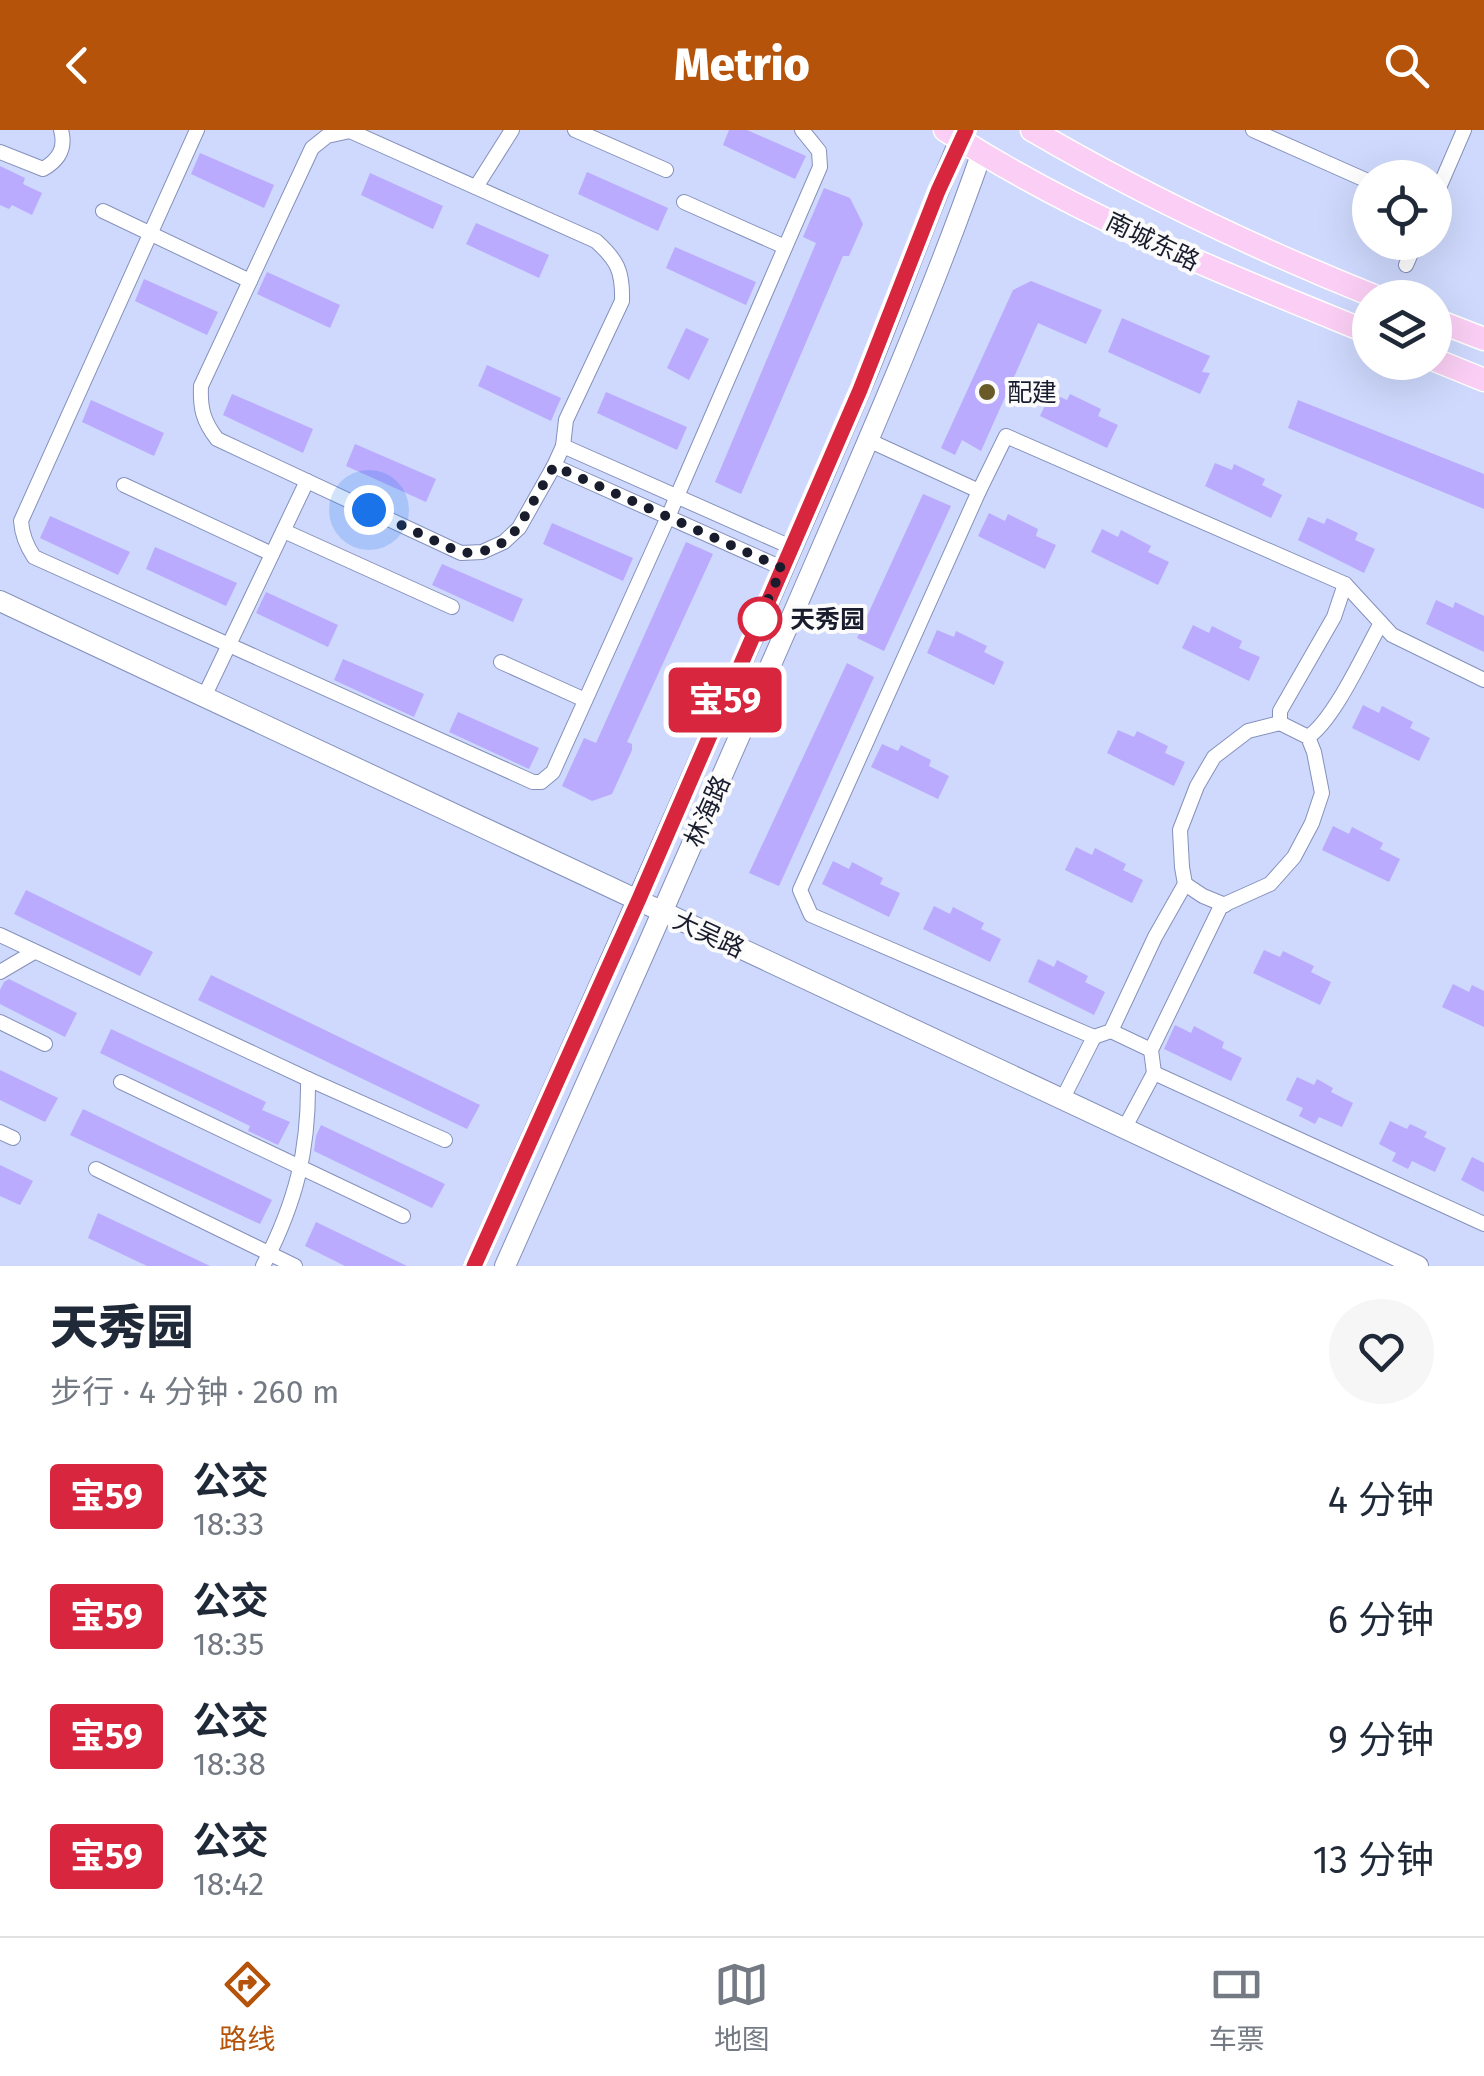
<!DOCTYPE html>
<html lang="zh">
<head>
<meta charset="utf-8">
<style>
  :root { --surface:#fff; --page:#f6f6f7; --text:#1f2937; --muted:#747a83; --line:#e0e1e3; --accent:#b45309 }
  body { margin:0; font-family:"Fira Sans","Noto Sans SC",sans-serif; background:var(--page); color:var(--text); height:100vh; display:flex; flex-direction:column; font-size:38px; white-space:nowrap }
  * { box-sizing:border-box; margin:0 }
  p { font-size:32px; color:var(--muted) }
  .icon { flex:none; width:55px; height:55px; fill:none; stroke:currentColor; stroke-width:2; stroke-linecap:round; stroke-linejoin:round }
  .map { position:relative; height:1136px; overflow:hidden }
  .sheet { display:flex; flex-direction:column; background:var(--surface); flex:1 }
  .sheet>* { flex:none }
  .badge { padding:0 20px; border-radius:8px; font-size:35px; line-height:65px }
  .fabs { position:absolute; left:1352px; top:30px; display:grid; gap:20px }
  .fabs a { display:grid; place-items:center; width:100px; height:100px; border-radius:50%; background:var(--surface); box-shadow:0 10px 40px #0002; font-size:50px }
  .you { position:absolute; width:50px; height:50px; margin:-25px; border:8px solid #fff; border-radius:50%; background:#1a73e8; box-shadow:0 0 0 15px #1a73e833 }
  .map>.badge { position:absolute; translate:-50% -50%; box-shadow:0 0 0 5px #fff }
  .round { display:grid; place-items:center; flex:none; width:105px; height:105px; border-radius:52px; background:var(--page) }
  .summary { display:flex; align-items:center; justify-content:space-between; height:170px; padding:0 50px }
  h1 { font-size:48px; font-weight:800; line-height:75px }
  ul { padding:0; list-style:none }
  li { display:flex; align-items:center; gap:30px; height:120px; padding:0 50px }
  li div { flex:1 }
  li b { display:block; font-size:38px }
  li em { font-style:normal }
  li .badge { min-width:110px; font-weight:700; text-align:center }
  header { display:flex; justify-content:space-between; align-items:center; height:130px; padding:0 50px; background:var(--accent); color:#fff; font-size:45px; font-weight:800 }
  .tab-bar { display:flex; justify-content:space-around; align-items:center; height:140px; border-top:2px solid var(--line); background:var(--surface); font-size:28px; color:var(--muted) }
  .tab-bar a { display:grid; justify-items:center; gap:5px }
  .tab-bar .selected { color:var(--accent) }
  .map>svg:first-child { display:block }
  .building { fill:#baabfe }
  .lines { fill:none; stroke-linecap:round; stroke-linejoin:round }
  .street-casing { stroke:#8591bc; stroke-width:16 }
  .secondary-casing { stroke:#8591bc; stroke-width:22 }
  .primary-casing { stroke:#fff; stroke-width:25 }
  .street { stroke:#fff; stroke-width:14 }
  .secondary { stroke:#fff; stroke-width:20 }
  .primary { stroke:#fbcff5; stroke-width:22 }
  .line-casing { stroke:#fff; stroke-width:22 }
  .line { stroke:#d7263d; stroke-width:15 }
  .walk { stroke:#181c2c; stroke-width:10; stroke-dasharray:0 18 }
  .poi-dot { fill:#6a5a27; stroke:#fbfbfb; stroke-width:4 }
  .stop-dot { fill:#fff; stroke:#d7263d; stroke-width:5 }
  .labels { text-anchor:middle; stroke-width:8; stroke-linejoin:round; paint-order:stroke }
  .street-label { font-size:25px; fill:#181c2c; stroke:#fbfbfb }
  .poi-label { font-size:25px; fill:#181c2c; stroke:#fbfbfb; text-anchor:start }
  .stop-label { font-size:25px; font-weight:bold; fill:#181c2c; stroke:#fbfbfb; text-anchor:start }
</style>
</head>
<body>
<header><svg class="icon" aria-label="back" viewBox="0 0 24 24"><path d="M15 5l-7 7 7 7"/></svg>Metrio<svg class="icon" aria-label="search" viewBox="0 0 24 24"><circle cx="10" cy="10" r="6"/><path d="M15 15l6 6"/></svg></header>
<div class="map">
<svg width="1484" height="1136" viewBox="0 0 1484 1136">
  <rect width="100%" height="100%" fill="#ced9fd"/>
  <g class="building">
    <path d="M729,0H747L806,26L795,49L723,15Z"/>
    <path d="M200,23L274,55L264,78L191,44Z"/>
    <path d="M0,36L25,48L23,54L42,63L32,85L12,75L9,79L0,75Z"/>
    <path d="M587,42L668,78L658,101L578,64Z"/>
    <path d="M370,43L443,76L433,99L361,65Z"/>
    <path d="M824,58L850,68L863,94L849,126H843L741,364L715,352L816,113L803,107Z"/>
    <path d="M476,93L549,125L539,148L466,114Z"/>
    <path d="M675,117L756,152L746,175L666,138Z"/>
    <path d="M267,142L340,175L330,198L257,164Z"/>
    <path d="M144,149L218,182L207,205L135,171Z"/>
    <path d="M1031,151L1102,180L1086,214L1038,193L981,321L962,310L955,325L941,318L1013,160Z"/>
    <path d="M1122,188L1210,226L1202,242L1210,243L1200,264L1108,222Z"/>
    <path d="M686,198L709,209L689,250L667,238Z"/>
    <path d="M487,235L561,268L551,291L478,256Z"/>
    <path d="M606,262L687,297L677,320L597,283Z"/>
    <path d="M1051,263L1067,270L1070,264L1101,279L1098,286L1118,295L1107,318L1040,286Z"/>
    <path d="M232,264L313,299L303,323L223,285Z"/>
    <path d="M91,270L164,303L154,326L82,292Z"/>
    <path d="M1298,270L1484,344V379L1288,298Z"/>
    <path d="M355,314L436,349L426,372L346,336Z"/>
    <path d="M1215,333L1232,340L1234,334L1265,349L1262,355L1282,365L1271,388L1205,356Z"/>
    <path d="M923,364L951,376L884,521L857,508Z"/>
    <path d="M989,383L1005,391L1008,384L1038,399L1036,406L1056,415L1045,439L978,406Z"/>
    <path d="M50,386L130,422L118,445L40,408Z"/>
    <path d="M1308,387L1324,394L1327,388L1358,403L1355,410L1375,419L1364,443L1298,410Z"/>
    <path d="M552,393L633,428L623,451L543,414Z"/>
    <path d="M1102,399L1118,407L1121,400L1151,416L1148,422L1169,432L1158,455L1091,422Z"/>
    <path d="M686,412L713,424L627,612L632,614V620L612,664L592,671L562,656L584,608L596,613Z"/>
    <path d="M155,417L237,453L226,476L146,439Z"/>
    <path d="M442,434L523,469L513,492L432,455Z"/>
    <path d="M266,462L338,495L328,517L256,483Z"/>
    <path d="M1436,470L1453,478L1455,472L1484,486V522L1426,494Z"/>
    <path d="M1193,495L1209,503L1212,496L1242,511L1239,518L1260,527L1249,551L1182,518Z"/>
    <path d="M937,500L954,507L956,501L987,516L984,522L1004,532L994,555L927,523Z"/>
    <path d="M343,529L424,564L414,587L334,550Z"/>
    <path d="M847,533L874,547L779,756L749,743Z"/>
    <path d="M1363,575L1379,583L1382,576L1413,592L1410,598L1430,608L1419,631L1352,598Z"/>
    <path d="M458,582L539,618L529,639L449,602Z"/>
    <path d="M1118,600L1134,607L1137,601L1168,616L1165,623L1185,632L1174,656L1107,623Z"/>
    <path d="M882,614L898,621L901,615L931,630L929,636L949,646L938,669L871,637Z"/>
    <path d="M1333,696L1349,704L1352,697L1383,713L1380,719L1400,729L1389,752L1322,720Z"/>
    <path d="M1076,717L1092,725L1095,718L1126,734L1123,740L1143,750L1132,773L1065,740Z"/>
    <path d="M833,731L849,739L852,732L883,748L880,754L900,763L889,787L822,754Z"/>
    <path d="M26,760L153,822L140,846L14,784Z"/>
    <path d="M934,776L950,784L953,777L984,793L981,799L1001,809L990,832L923,799Z"/>
    <path d="M1264,820L1280,827L1283,821L1314,836L1311,842L1331,852L1320,875L1253,843Z"/>
    <path d="M1038,829L1054,837L1057,830L1088,846L1085,852L1105,862L1094,885L1028,852Z"/>
    <path d="M211,845L480,975L467,999L198,870Z"/>
    <path d="M9,849L77,883L65,907L0,874V860L4,852Z"/>
    <path d="M1453,854L1469,862L1472,855L1484,861V897L1442,877Z"/>
    <path d="M1175,895L1191,903L1194,896L1224,912L1222,918L1242,928L1231,951L1164,919Z"/>
    <path d="M111,899L266,972L262,980L290,992L278,1015L248,1001L250,996L100,923Z"/>
    <path d="M0,940L58,968L45,992L0,970Z"/>
    <path d="M1297,947L1314,955L1317,949L1333,958L1331,962L1353,973L1342,997L1319,987L1315,994L1299,986L1303,978L1286,970Z"/>
    <path d="M83,979L272,1070L260,1094L70,1005Z"/>
    <path d="M1390,991L1407,999L1410,994L1427,1002L1424,1007L1446,1018L1435,1042L1412,1031L1408,1039L1392,1031L1396,1023L1379,1014Z"/>
    <path d="M321,995L445,1054L432,1078L314,1021L316,1006Z"/>
    <path d="M1472,1027L1484,1033V1062L1461,1050Z"/>
    <path d="M0,1035L33,1051L20,1075L0,1066Z"/>
    <path d="M98,1083L210,1136H147L88,1108Z"/>
    <path d="M316,1092L407,1136H345L305,1116Z"/>
  </g>
  <g class="lines">
    <g class="street-casing">
      <g id="street">
        <path d="M197,0L21,391C22,405 26,415 34,427L533,652H541L553,642L668,387L820,37L819,21L802,0"/>
        <path d="M575,0L666,40"/>
        <path d="M1253,0L1370,52"/>
        <path d="M350,1L596,111C617,130 623,141 622,171L566,290L563,316L554,336L519,398L504,412L482,422L461,423L217,309C203,291 200,278 201,256L312,18L327,6Z"/>
        <path d="M0,22L43,39C59,30 66,18 61,0"/>
        <path d="M476,57L512,0"/>
        <path d="M1435,67L1464,0"/>
        <path d="M684,72L785,117"/>
        <path d="M103,81L250,151"/>
        <path d="M1406,135L1416,112"/>
        <path d="M868,310L979,361L1006,306L1345,454L1392,505L1484,550"/>
        <path d="M563,316L791,417"/>
        <path d="M554,336L782,438"/>
        <path d="M124,355L272,424"/>
        <path d="M979,361L800,760L811,785L1094,907L1062,970"/>
        <path d="M284,401L452,477"/>
        <path d="M501,532L585,570"/>
        <path d="M204,567L307,351"/>
        <path d="M1280,593V581L1334,487L1345,454"/>
        <path d="M1308,607C1334,590 1364,523 1381,493"/>
        <path d="M1185,754L1203,766L1225,775"/>
        <path d="M0,805L308,949L445,1010"/>
        <path d="M0,842L34,822"/>
        <path d="M0,892L45,914"/>
        <path d="M1111,901L1151,920"/>
        <path d="M1094,907L1111,901L1155,807L1185,754L1182,737L1180,700L1197,656L1214,627L1248,601L1280,593L1308,607L1314,622L1322,663L1312,693L1294,727L1270,754L1221,776L1151,920L1154,943"/>
        <path d="M121,952L403,1086"/>
        <path d="M1124,999L1154,943L1484,1094"/>
        <path d="M0,1002L13,1008"/>
        <path d="M96,1039L295,1136"/>
        <path d="M263,1136C296,1072 309,1021 308,949"/>
      </g>
    </g>
    <g class="secondary-casing">
      <g id="secondary">
        <path d="M0,471L1418,1136"/>
        <path d="M474,1136C604,846 734,555 859,263C895,179 923,93 960,10"/>
        <path d="M505,1136C601,921 696,707 790,491C857,336 926,182 982,22"/>
      </g>
    </g>
    <g class="primary-casing">
      <g id="primary">
        <path d="M945,0C1077,86 1225,144 1370,203"/>
        <path d="M1032,0C1143,65 1259,120 1379,168"/>
        <path d="M1435,190L1484,209"/>
        <path d="M1435,230L1484,250"/>
      </g>
    </g>
    <use href="#street" class="street"/>
    <use href="#secondary" class="secondary"/>
    <use href="#primary" class="primary"/>
  </g>
  <g class="lines">
    <g class="line-casing">
      <path id="line" d="M474,1136L639,769L860,260L938,61L966,0"/>
    </g>
    <use href="#line" class="line"/>
    <path class="walk" d="M369,380L461,423L482,422L504,412L518,398L554,336L782,438L753,504L760,489"/>
  </g>
  <circle class="poi-dot" cx="987" cy="262" r="10"/>
  <circle class="stop-dot" cx="760" cy="489" r="20"/>
  <g class="labels">
    <g class="street-label">
      <text transform="translate(1153 111) rotate(26)" y="9">南城东路</text>
      <text transform="translate(707 681) rotate(-66)" y="9">林海路</text>
      <text transform="translate(709 804) rotate(25)" y="9">大吴路</text>
    </g>
    <g class="poi-label">
      <text x="1007" y="271">配建</text>
    </g>
    <g class="stop-label">
      <text x="790" y="498">天秀园</text>
    </g>
  </g>
</svg>
<div class="fabs">
<a><svg class="icon" aria-label="locate" viewBox="0 0 24 24"><circle cx="12" cy="12" r="6"/><path d="M12 2v4M12 18v4M2 12h4M18 12h4"/></svg></a>
<a><svg class="icon" aria-label="layers" viewBox="0 0 24 24"><path d="M12 4l9 5-9 5-9-5zM3 14l9 5 9-5"/></svg></a>
</div>
<div class="you" style="left:369px;top:380px"></div>
<b class="badge" style="left:725px;top:570px;background:#d7263d;color:#fff">宝59</b>
</div>
<section class="sheet">
<div class="summary"><div><h1>天秀园</h1><p>步行 · 4 分钟 · 260 m</p></div><a class="round"><svg class="icon" aria-label="heart" viewBox="0 0 24 24"><path d="M12 20l-8-8c-3-5 5-10 8-4 3-6 11-1 8 4z"/></svg></a></div>
<ul>
<li><span class="badge" style="background:#d7263d;color:#fff">宝59</span><div><b>公交</b><p>18:33</p></div><em>4 分钟</em></li>
<li><span class="badge" style="background:#d7263d;color:#fff">宝59</span><div><b>公交</b><p>18:35</p></div><em>6 分钟</em></li>
<li><span class="badge" style="background:#d7263d;color:#fff">宝59</span><div><b>公交</b><p>18:38</p></div><em>9 分钟</em></li>
<li><span class="badge" style="background:#d7263d;color:#fff">宝59</span><div><b>公交</b><p>18:42</p></div><em>13 分钟</em></li>
</ul>
</section>
<nav class="tab-bar">
<a class="selected"><svg class="icon" aria-label="directions" viewBox="0 0 24 24"><path d="M12 3l9 9-9 9-9-9zM9 14v-3h6M13 9l2 2-2 2"/></svg>路线</a>
<a><svg class="icon" aria-label="map" viewBox="0 0 24 24"><path d="M3 6l6-2 6 2 6-2v14l-6 2-6-2-6 2zM9 4v14M15 6v14"/></svg>地图</a>
<a><svg class="icon" aria-label="tickets" viewBox="0 0 24 24"><path d="M3 7h18v10H3zM15 7v10"/></svg>车票</a>
</nav>
</body>
</html>
